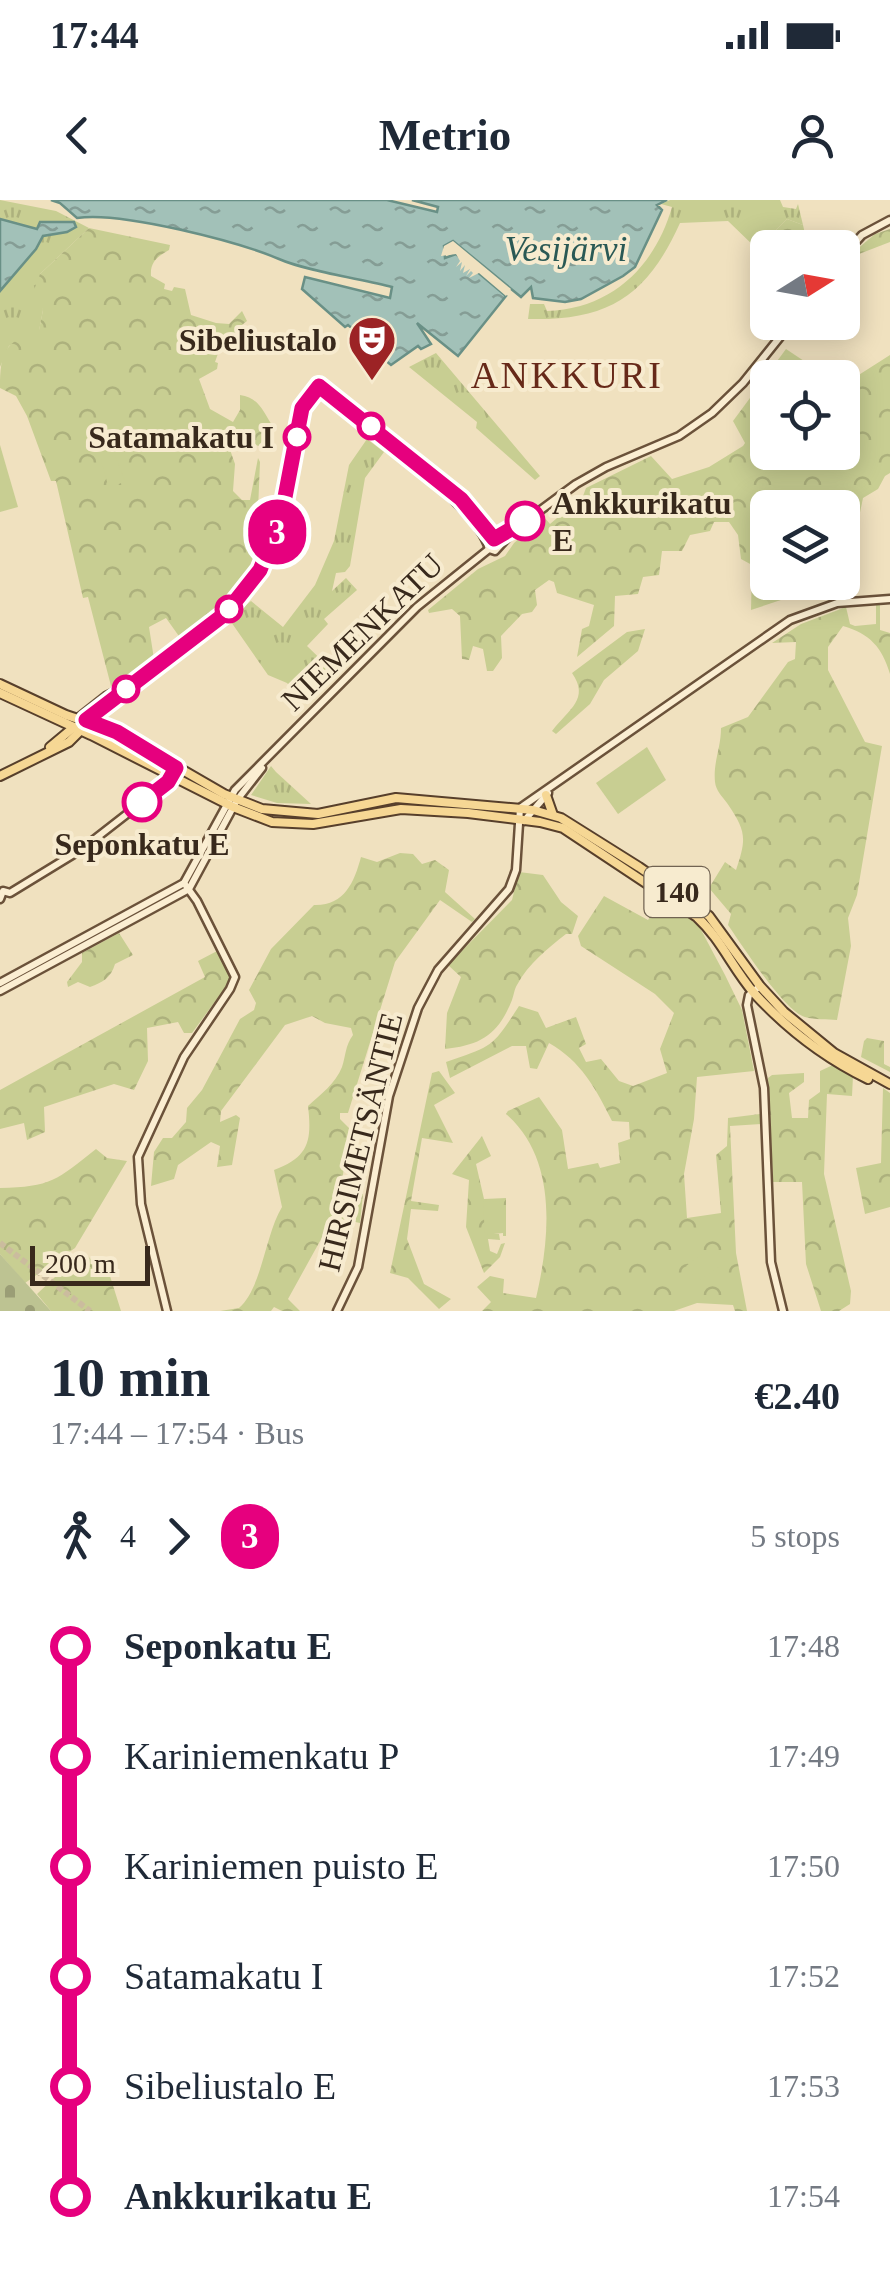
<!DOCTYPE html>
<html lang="en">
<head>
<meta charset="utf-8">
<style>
  :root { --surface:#fff; --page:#f2f2f3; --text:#1f2937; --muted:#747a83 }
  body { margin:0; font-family:Georgia,serif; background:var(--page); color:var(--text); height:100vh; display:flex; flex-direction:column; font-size:38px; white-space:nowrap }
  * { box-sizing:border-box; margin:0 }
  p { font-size:32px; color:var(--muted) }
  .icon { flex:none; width:55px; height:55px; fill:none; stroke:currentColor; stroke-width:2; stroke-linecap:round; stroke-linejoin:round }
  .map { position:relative; height:1111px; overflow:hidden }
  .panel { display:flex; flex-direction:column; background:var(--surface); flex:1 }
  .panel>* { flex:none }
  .badge { padding:0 20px; border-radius:32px; font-size:35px; line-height:65px }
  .needle { width:65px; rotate:79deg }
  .tools { position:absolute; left:750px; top:30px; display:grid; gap:20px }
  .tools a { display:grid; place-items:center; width:110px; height:110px; border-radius:15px; background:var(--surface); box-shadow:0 5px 25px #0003; font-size:50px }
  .scale { position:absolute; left:30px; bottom:25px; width:120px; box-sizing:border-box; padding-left:10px; border:5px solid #38291c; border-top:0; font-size:28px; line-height:35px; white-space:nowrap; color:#38291c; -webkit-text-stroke:8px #f7ebcf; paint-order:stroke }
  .map>.badge { position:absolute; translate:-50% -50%; box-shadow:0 0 0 5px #fff }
  .legs { display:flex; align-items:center; gap:15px; height:110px; padding:0 50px; font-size:32px }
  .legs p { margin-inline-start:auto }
  .head { display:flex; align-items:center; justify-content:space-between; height:170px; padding:0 50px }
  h1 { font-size:55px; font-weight:800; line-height:75px }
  ul { padding:0 50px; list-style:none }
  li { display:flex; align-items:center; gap:35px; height:110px; font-size:38px }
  li i { display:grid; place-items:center; width:15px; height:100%; margin:0 12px; background:currentColor }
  li i::after { content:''; width:25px; height:25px; margin:-12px; border:8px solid; border-radius:50%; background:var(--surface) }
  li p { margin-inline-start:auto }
  li:first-child i { background:linear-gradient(#0000 50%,currentColor 0) }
  li:last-child i { background:linear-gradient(currentColor 50%,#0000 0) }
  .status { display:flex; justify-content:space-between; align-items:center; height:70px; padding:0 50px; background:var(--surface); direction:ltr }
  .status svg { height:28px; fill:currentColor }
  header { display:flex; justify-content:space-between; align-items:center; height:130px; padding:0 50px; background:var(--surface); font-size:45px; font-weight:800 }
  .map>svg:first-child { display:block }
  .grass { fill:url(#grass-tufts) }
  .forest { fill:url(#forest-crowns) }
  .cemetery { fill:url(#cemetery-stones) }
  .pitch { fill:#c8ce92 }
  .water { fill:url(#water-ripples); stroke:#699086; stroke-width:2.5 }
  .pier { fill:#f0e1bf }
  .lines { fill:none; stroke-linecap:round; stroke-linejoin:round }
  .secondary-tunnel { stroke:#cbbc9e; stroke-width:6; stroke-dasharray:6 3; stroke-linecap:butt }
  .secondary-casing { stroke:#6b523a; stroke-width:11 }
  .primary-casing { stroke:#573f2b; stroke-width:12 }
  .secondary { stroke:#fbeed2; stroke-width:6 }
  .primary { stroke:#f6d794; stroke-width:8 }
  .line-1-casing { stroke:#fff; stroke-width:22 }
  .line-1 { stroke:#e6007e; stroke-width:15 }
  .stop-1-dot { fill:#fff; stroke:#e6007e; stroke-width:5 }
  .labels { text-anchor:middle; stroke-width:8; stroke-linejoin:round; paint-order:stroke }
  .shield { fill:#f7ebcf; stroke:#716352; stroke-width:2.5 }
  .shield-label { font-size:30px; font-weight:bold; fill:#38291c }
  .poi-label { font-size:32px; font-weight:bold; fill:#38291c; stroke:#f7ebcf; text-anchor:end }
  .stop-label { font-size:32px; font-weight:bold; fill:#38291c; stroke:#f7ebcf; text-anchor:end }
  .street-label { font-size:32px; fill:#38291c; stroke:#f7ebcf }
  .water-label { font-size:35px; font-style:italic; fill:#2a5955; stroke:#f7ebcf }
  .quarter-label { font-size:38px; letter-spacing:2.5px; fill:#672919; stroke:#f7ebcf }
</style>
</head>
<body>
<div class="status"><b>17:44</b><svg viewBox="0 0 49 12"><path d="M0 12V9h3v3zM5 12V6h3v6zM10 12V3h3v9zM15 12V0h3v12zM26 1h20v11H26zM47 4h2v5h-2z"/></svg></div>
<header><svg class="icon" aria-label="back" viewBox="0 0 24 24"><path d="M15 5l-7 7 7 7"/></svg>Metrio<svg class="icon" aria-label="person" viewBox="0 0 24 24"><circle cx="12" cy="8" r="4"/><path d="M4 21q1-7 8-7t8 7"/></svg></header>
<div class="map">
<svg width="890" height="1111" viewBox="0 0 890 1111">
  <defs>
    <pattern id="grass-tufts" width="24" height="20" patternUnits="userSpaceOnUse" patternTransform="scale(2.5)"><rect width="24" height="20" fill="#c8ce92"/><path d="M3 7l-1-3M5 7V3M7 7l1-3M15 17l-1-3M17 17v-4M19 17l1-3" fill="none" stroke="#adb17d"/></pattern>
    <pattern id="forest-crowns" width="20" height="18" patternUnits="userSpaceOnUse" patternTransform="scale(2.5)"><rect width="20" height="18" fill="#c8ce92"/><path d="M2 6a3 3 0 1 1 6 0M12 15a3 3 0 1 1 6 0" fill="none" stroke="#adb17d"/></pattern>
    <pattern id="cemetery-stones" width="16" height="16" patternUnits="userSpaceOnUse" patternTransform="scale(2.5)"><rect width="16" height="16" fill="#bdc392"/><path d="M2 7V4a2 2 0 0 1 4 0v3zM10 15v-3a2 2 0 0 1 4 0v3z" fill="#9b9e76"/></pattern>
    <pattern id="water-ripples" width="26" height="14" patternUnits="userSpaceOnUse" patternTransform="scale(2.5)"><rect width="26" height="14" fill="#a2c1b8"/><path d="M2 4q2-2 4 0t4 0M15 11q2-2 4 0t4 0" fill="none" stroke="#859d95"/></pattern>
  </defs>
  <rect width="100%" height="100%" fill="#f0e1bf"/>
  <g class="grass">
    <path d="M0,0L56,11L89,28L40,74L43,110L39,131L9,146L0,167V91L36,49L37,29L0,19Z"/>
    <path d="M670,0H780L783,7L796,9L798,4L803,25L787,19L757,49L728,21L680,23C647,96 609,121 528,119L530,104H544L547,111C612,109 655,66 672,7L661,4Z"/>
    <path d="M436,153L540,276L535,280L476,228L477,222L409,167Z"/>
    <path d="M367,239L384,252L365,278L350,366L345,372L336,373L332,391L346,378L357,390L324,419L328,424L307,446L336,474L306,504L287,483L268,475L229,419L251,401L283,427L315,385L334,341L349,265Z"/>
    <path d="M271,566L276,572L311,604L277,603L251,595Z"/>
  </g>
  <g class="forest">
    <path d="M787,19L803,25L808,47L768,48L767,69L757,49Z"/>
    <path d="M89,28L170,45L169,50C157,57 150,62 151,76L165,84L164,89L172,91L174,87L185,89L191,115L216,123L229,124L242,111L247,121L238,128V139L220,148L215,162L218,163L217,169L199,179L210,209L233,222L240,210V195C258,197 263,211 272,225L259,246L236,240L228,244L235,264L233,291L242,300H250L258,258L260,262L257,335L266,339C248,384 218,409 181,439L166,418L149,427L154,459L111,486L88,397L83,398L56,281H51L27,216L16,196L0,188C0,151 5,142 39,130L43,110L34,90L40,74Z"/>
    <path d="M890,29V42L859,54L855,51L875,34Z"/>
    <path d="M786,149L828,177L768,178V252H842L843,185L890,155V273L885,276L878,289L863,298L855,337L843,348L842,308H768V382L800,383L784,399L751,410L752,365L741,359L738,335L729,322H714L710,331L690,335L682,351H662L659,375L643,377L638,394L615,396L614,426L577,457L582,429L589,426L594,405L557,393L554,382L549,380L535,390L537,405L532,412L522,414L501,436L502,458L493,471H487L483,449L473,446L469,460L462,459L460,416L452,409L429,413L428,410L478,369L505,356L514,343L544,317L550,324L583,296L586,288L651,256L672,279L709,267L743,246L745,243L733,221Z"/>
    <path d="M880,404V430L890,433V474C882,447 870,434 843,426L828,447V470L865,542L882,546L857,695L848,718L851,746L837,820C827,819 815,820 805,817C784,811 742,745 728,725L731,714L709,688L725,662L736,670C747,638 746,631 727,603C722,596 716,591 715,582C713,562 721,548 721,528L748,517L788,462L795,459L796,442L772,443L801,424L846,407L850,424L855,426L876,424V405Z"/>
    <path d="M645,429L638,451L604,480L590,504L556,534L552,531C569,509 590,499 572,473L627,432Z"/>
    <path d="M400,653L413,654L422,664L435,660L449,670L445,692L475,719L472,722L440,700L395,762L348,913H340V919L349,928L341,990L363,994L360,1023L337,1018L333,1033L325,1032L288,1099L300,1111H282L274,1107L271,1111H220L239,1108C262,1088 265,1035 282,1007L274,970C309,957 312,941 308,906C320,895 336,883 342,867C346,855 345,846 353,835L351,828L325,823L312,816L285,825L221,911L220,922L236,915L240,918L232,965L217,967L220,946L211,942L178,965L174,979L151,986L154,952L163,938H172L186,922L187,908L202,890L240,819L254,810L256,803L249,790L271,749L314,705C344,706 354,683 361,657L377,662Z"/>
    <path d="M519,672L543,675L561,702L578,716L572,734H566C547,749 529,763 517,785C515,787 513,798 512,800C498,835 481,845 445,849L447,813L461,777L448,765L512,700Z"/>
    <path d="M604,696L648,720L663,698L699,726L725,775L742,810L754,871L697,877L694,919L684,974L687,1018L721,1013L716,955L727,946L728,918L760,914L761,924L730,926L736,1053L747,1111H735L733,1105L697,1103L674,1111H482L491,1102L477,1087L490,1076L504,1079L503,1093L536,1098C550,1038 558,959 506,914L508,911L539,897L562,930L568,969L598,963L600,968L620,963L618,943L630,939L629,922L612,921C596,889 581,861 549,843L537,869L530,868L526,846H512L450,878L446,862C493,846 492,848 519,806L538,812L546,828L576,817L586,844L579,848L586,862L601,859L619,881L633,886L667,873L660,849L674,813L655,794L581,746L578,736Z"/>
    <path d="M119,733L133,755L115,764C111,778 103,782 90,787L78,782L68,787L67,782L82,762V753Z"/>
    <path d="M219,750L229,770L230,781L192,833H184L178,822L147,828L148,861L134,890L114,884L44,907L45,932L27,940L24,923L0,929V890L205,777L198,761Z"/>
    <path d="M867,838L884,841V864L890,867V872L861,857L864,841Z"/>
    <path d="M835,864L853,876L852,896L827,894L824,974L851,1091L850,1104L839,1111H821L806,1064L802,982H773L768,878L772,875L804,873V882L789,893L792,918H808L809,900L820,892V871Z"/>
    <path d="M439,871L455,893L434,905L453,943L422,938L411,1001L439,1005L438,1011L411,1009L407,1039L424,1084L451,1099L439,1109L408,1078L390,1073L432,873Z"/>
    <path d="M883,888L890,893V1007L865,1014L856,968L881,963Z"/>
    <path d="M482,936L491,956L476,964L484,999L506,998V1036H503V1002L485,1034H499L500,1040L488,1039L490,1051L497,1054L501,1044L505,1043L500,1057L484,1073L466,1027L469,980L452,974Z"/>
    <path d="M96,949L107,958L127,961L75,1048L25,1083L0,1054V988C51,987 57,980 96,949Z"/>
    <path d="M83,1052L110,1076L121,1111H51L37,1094L55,1077L56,1071Z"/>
  </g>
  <path class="cemetery" d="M0,1054L51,1111H0Z"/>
  <g class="pitch">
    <path d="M0,245L18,307L0,312Z"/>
    <path d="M110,256L116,258L125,281L109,289L101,260Z"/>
    <path d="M647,547L666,580L618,614L596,583Z"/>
    <path d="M503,1001V1033L485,1035L483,1002Z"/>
    <path d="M713,1046L725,1062L698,1082L686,1066Z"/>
  </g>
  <g class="water">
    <path d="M51,0H387L437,12L438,7L412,0H667L657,5L662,10L635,67L623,76L581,99L565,102L533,98L531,87L521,97L453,41L444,46L445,58L456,54L506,96L458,156L417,123L431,144L421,149L418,146L391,165L375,152L378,149L348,125L345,127L302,89L305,77L390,98L392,87C361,79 306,71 279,59C239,42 121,11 77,18L60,3Z"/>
    <path d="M0,19L37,29L40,22H74L76,27L67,32L43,36L36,49L0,91Z"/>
  </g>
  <path class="pier" d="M453,41L511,89L506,96L479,73L469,78L473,73L471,71L466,76L470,69L463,73L465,65L460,71L462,62L456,67L460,61L456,54L441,56L444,46Z"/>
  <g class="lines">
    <path class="secondary-tunnel" d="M0,1043L90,1111"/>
    <g class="secondary-casing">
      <g id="secondary">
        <path d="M842,57L862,35L890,20"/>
        <path d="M315,189C357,224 476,301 489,349L495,351L515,329L576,284L606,267L679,236L712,213L743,183L792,122"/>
        <path d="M78,518L106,496L125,487"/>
        <path d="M86,520L226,413L260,370L281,318L302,208L319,186L461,299L493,339"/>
        <path d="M524,621L548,593"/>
        <path d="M0,699L3,691L10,693L82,649L168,582L176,568"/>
        <path d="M0,783L184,683L235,590L417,407L489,349"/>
        <path d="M760,786L749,795L747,805L764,888L771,1062L783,1111"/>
        <path d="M0,791L189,689L237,600L262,568"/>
        <path d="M167,1111L141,1004L138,957L184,857L230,789L235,777L197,701L184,683"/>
        <path d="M337,1111L358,1067L389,896L418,808L438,770L509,689L516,670L520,608L790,420L837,403L890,399"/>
      </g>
    </g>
    <g class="primary-casing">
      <g id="primary">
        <path d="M0,484L66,515L117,532L224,594L262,609L318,614L396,598L533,610L561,618L639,667L709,716L760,786L784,812L834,853L890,884"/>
        <path d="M0,493L91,535L233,607L272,622L313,624L401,609L468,613L540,622L563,628L697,717C721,739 733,769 754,793C786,828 825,858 868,879"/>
        <path d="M76,527L87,526L124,541"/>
        <path d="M50,547L74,527"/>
        <path d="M0,576L69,542L82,529"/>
        <path d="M546,595L553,615"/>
      </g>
    </g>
    <use href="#secondary" class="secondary"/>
    <use href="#primary" class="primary"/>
  </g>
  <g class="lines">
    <g class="line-1-casing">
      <path id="line-1" d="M142,602L168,582L176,568L117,532L86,520L226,413L260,370L281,318L302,208L319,186L461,299L494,339L525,321"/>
    </g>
    <use href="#line-1" class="line-1"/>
  </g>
  <defs>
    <g id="theatre-pin" transform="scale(2.5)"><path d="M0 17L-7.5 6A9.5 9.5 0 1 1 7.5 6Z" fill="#9c2325" stroke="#f7ebcf"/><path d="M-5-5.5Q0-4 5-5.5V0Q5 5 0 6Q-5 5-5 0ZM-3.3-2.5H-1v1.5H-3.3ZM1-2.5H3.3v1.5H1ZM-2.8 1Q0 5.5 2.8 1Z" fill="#fff"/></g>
  </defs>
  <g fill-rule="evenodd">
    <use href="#theatre-pin" x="372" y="140"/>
  </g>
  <g class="stop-1-dot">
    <circle cx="371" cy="226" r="12"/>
    <circle cx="297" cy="237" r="12"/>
    <circle cx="525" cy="321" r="18"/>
    <circle cx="229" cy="409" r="12"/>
    <circle cx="126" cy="489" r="12"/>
    <circle cx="142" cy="602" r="18"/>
  </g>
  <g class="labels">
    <rect class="shield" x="644.5" y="667" width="65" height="50" rx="8"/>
    <g class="shield-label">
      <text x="677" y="702">140</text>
    </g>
    <g class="poi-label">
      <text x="337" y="151">Sibeliustalo</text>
    </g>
    <g class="stop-label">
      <text x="274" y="248">Satamakatu I</text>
      <text x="552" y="314" text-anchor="start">Ankkurikatu<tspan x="552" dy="37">E</tspan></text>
      <text x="142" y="655" text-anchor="middle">Seponkatu E</text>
    </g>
    <g class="street-label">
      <text transform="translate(362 432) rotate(-44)" y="11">NIEMENKATU</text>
      <text transform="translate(360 942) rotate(-76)" y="11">HIRSIMETSÄNTIE</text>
    </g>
    <g class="water-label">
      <text x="566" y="61">Vesijärvi</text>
    </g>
    <g class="quarter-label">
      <text x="567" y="188">ANKKURI</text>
    </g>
  </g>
</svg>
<div class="tools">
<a><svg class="needle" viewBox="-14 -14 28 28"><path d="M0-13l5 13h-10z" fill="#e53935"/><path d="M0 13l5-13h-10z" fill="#747a83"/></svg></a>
<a><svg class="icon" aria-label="locate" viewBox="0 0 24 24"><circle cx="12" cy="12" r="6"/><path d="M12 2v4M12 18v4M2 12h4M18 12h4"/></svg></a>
<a><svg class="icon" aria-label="layers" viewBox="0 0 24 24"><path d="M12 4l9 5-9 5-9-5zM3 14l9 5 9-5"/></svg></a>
</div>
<div class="scale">200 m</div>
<b class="badge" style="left:277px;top:332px;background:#e6007e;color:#fff">3</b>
</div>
<section class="panel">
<div class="head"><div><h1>10 min</h1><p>17:44 – 17:54 · Bus</p></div><b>€2.40</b></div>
<div class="legs"><svg class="icon" aria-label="walk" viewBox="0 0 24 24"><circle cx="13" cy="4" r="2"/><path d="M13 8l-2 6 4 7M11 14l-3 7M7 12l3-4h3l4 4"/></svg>4<svg class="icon" aria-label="forward" viewBox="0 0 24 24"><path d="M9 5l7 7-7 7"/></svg><b class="badge" style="background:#e6007e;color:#fff">3</b><p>5 stops</p></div>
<ul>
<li><i style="color:#e6007e"></i><b>Seponkatu E</b><p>17:48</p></li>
<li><i style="color:#e6007e"></i><span>Kariniemenkatu P</span><p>17:49</p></li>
<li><i style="color:#e6007e"></i><span>Kariniemen puisto E</span><p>17:50</p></li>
<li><i style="color:#e6007e"></i><span>Satamakatu I</span><p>17:52</p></li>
<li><i style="color:#e6007e"></i><span>Sibeliustalo E</span><p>17:53</p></li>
<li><i style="color:#e6007e"></i><b>Ankkurikatu E</b><p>17:54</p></li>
</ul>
</section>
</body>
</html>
